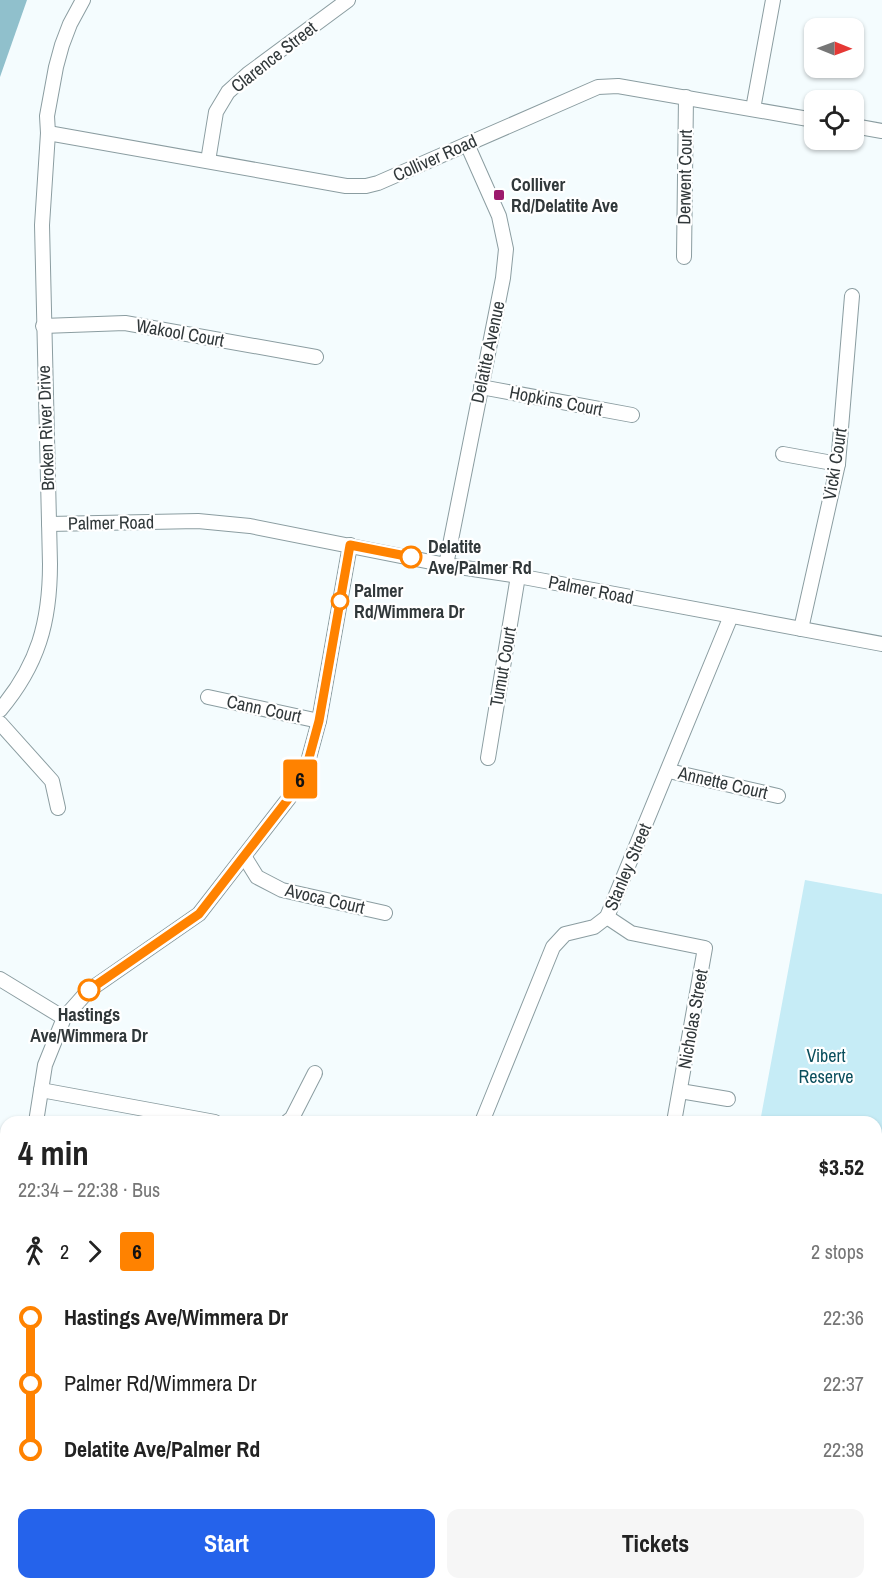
<!DOCTYPE html>
<html lang="en">
<head>
<meta charset="utf-8">
<style>
  :root { --surface:#fff; --page:#f6f6f6; --text:#222; --muted:#767676; --accent:#2563eb }
  body { margin:0; font-family:"Archivo Narrow",sans-serif; background:var(--page); color:var(--text); height:100vh; display:flex; flex-direction:column; font-size:22px; white-space:nowrap }
  * { box-sizing:border-box; margin:0 }
  p { font-size:20px; color:var(--muted) }
  .icon { flex:none; width:33px; height:33px; fill:none; stroke:currentColor; stroke-width:2; stroke-linecap:round; stroke-linejoin:round }
  .map { position:relative; flex:1; overflow:hidden }
  .side { position:absolute; left:0px; top:1116px; width:882px; height:474px; display:flex; flex-direction:column; background:var(--surface); border-radius:18px 18px 0 0; box-shadow:0 2px 4px #0004 }
  .side>* { flex:none }
  .badge { padding:0 12px; border-radius:4px; font-size:21px; line-height:39px }
  .needle { width:39px; rotate:91deg }
  .tools { position:absolute; left:804px; top:18px; display:grid; gap:12px }
  .tools a { display:grid; place-items:center; width:60px; height:60px; border-radius:12px; background:var(--surface); box-shadow:0 2px 4px #0004; font-size:30px }
  .map>.badge { position:absolute; translate:-50% -50%; box-shadow:0 0 0 3px #fff }
  .legs { display:flex; align-items:center; gap:9px; height:66px; padding:0 18px; font-size:20px }
  .legs p { margin-inline-start:auto }
  .overview { display:flex; align-items:center; justify-content:space-between; height:102px; padding:0 18px }
  h1 { font-size:33px; font-weight:700; line-height:45px }
  .primary-button { display:flex; gap:12px; margin-top:auto; padding:12px 18px }
  .primary-button a { flex:1; height:69px; border-radius:12px; background:var(--accent); color:#fff; font-size:24px; font-weight:700; line-height:69px; text-align:center }
  .primary-button a+a { background:var(--page); color:var(--text) }
  ul { padding:0 18px; list-style:none }
  li { display:flex; align-items:center; gap:21px; height:66px; font-size:22px }
  li i { display:grid; place-items:center; width:9px; height:100%; margin:0 8px; background:currentColor }
  li i::after { content:''; width:15px; height:15px; margin:-8px; border:4px solid; border-radius:50%; background:var(--surface) }
  li p { margin-inline-start:auto }
  li:first-child i { background:linear-gradient(#0000 50%,currentColor 0) }
  li:last-child i { background:linear-gradient(currentColor 50%,#0000 0) }
  .map>svg:first-child { display:block }
  .green { fill:#c6ecf6 }
  .forest { fill:#90c0cc }
  .building { fill:#bfd1d6; stroke:#74858a; stroke-width:1.5 }
  .lines { fill:none; stroke-linecap:round; stroke-linejoin:round }
  .minor-casing { stroke:#8b9da1; stroke-width:16 }
  .tertiary-casing { stroke:#8b9da1; stroke-width:20 }
  .secondary-casing { stroke:#8b9da1; stroke-width:22 }
  .minor { stroke:#fff; stroke-width:14 }
  .tertiary { stroke:#fff; stroke-width:16 }
  .secondary { stroke:#fff; stroke-width:20 }
  .line-1-casing { stroke:#fff; stroke-width:14 }
  .line-1 { stroke:#ff8200; stroke-width:9 }
  .poi-dot { fill:#9c1a6d; stroke:#fff; stroke-width:2 }
  .stop-1-dot { fill:#fff; stroke:#ff8200; stroke-width:3 }
  .labels { text-anchor:middle; stroke-width:4.5; stroke-linejoin:round; paint-order:stroke }
  .street-label { font-size:18px; fill:#31383a; stroke:#fff }
  .poi-label { font-size:18px; font-weight:bold; fill:#31383a; stroke:#fff; text-anchor:start }
  .stop-label { font-size:18px; font-weight:bold; fill:#31383a; stroke:#fff; text-anchor:start }
  .park-label { font-size:18px; fill:#0b4f5d; stroke:#fff }
</style>
</head>
<body>
<div class="map">
<svg width="882" height="1590" viewBox="0 0 882 1590">
  <rect width="100%" height="100%" fill="#f4fcfe"/>
  <path class="green" d="M805,880L882,894V1412L876,1411V1122H760Z"/>
  <path class="forest" d="M0,0H27L0,77Z"/>
  <g class="building">
    <path d="M64,1584H84L81,1590L63,1589Z"/>
    <path d="M195,1584L194,1590H179L180,1585H177L197,1584Z"/>
  </g>
  <g class="lines">
    <g class="minor-casing">
      <g id="minor">
        <path d="M753,109L773,0"/>
        <path d="M854,126L882,131"/>
        <path d="M48,133L346,186H366L378,183L598,87L618,86L814,120"/>
        <path d="M208,161L216,112L228,92L248,74L348,0"/>
        <path d="M684,257L686,97"/>
        <path d="M43,326L125,323L316,357"/>
        <path d="M481,387L632,415"/>
        <path d="M783,454L838,464"/>
        <path d="M49,524L198,521L250,526L446,565L518,576L882,644"/>
        <path d="M446,565L503,278L506,249L499,216L467,144"/>
        <path d="M801,629L838,464L852,296"/>
        <path d="M208,697L319,721"/>
        <path d="M0,710C38,665 50,622 50,564L42,225L48,133L47,116L56,67L62,45L70,24L83,0"/>
        <path d="M0,723L52,781L58,808"/>
        <path d="M488,758L518,576"/>
        <path d="M669,771L778,796"/>
        <path d="M244,856L257,877L282,890L385,913"/>
        <path d="M607,917L631,933L705,948L674,1122"/>
        <path d="M0,979L64,1018"/>
        <path d="M41,1090L215,1122"/>
        <path d="M680,1091L728,1099"/>
        <path d="M36,1122L45,1065L64,1018L88,991L199,914L289,798L306,769L319,721L350,545"/>
        <path d="M287,1122L292,1118L315,1073"/>
        <path d="M482,1122L553,947L565,934L594,927L607,917L731,616"/>
        <path d="M408,1590L413,1584"/>
        <path d="M648,1590L649,1584"/>
        <path d="M813,1590V1584"/>
      </g>
    </g>
    <g class="tertiary-casing">
      <path id="tertiary" d="M232,1590V1584"/>
    </g>
    <g class="secondary-casing">
      <g id="secondary">
        <path d="M0,1268L6,1269"/>
        <path d="M0,1282L6,1283"/>
        <path d="M876,1440L882,1442"/>
      </g>
    </g>
    <use href="#minor" class="minor"/>
    <use href="#tertiary" class="tertiary"/>
    <use href="#secondary" class="secondary"/>
  </g>
  <g class="lines">
    <g class="line-1-casing">
      <path id="line-1" d="M89,990L199,914L289,798L306,769L319,721L350,545L411,557"/>
    </g>
    <use href="#line-1" class="line-1"/>
  </g>
  <rect class="poi-dot" x="493" y="189" width="12" height="12" rx="3"/>
  <g class="stop-1-dot">
    <circle cx="411" cy="557" r="10"/>
    <circle cx="340" cy="601" r="8"/>
    <circle cx="89" cy="990" r="10"/>
  </g>
  <g class="labels">
    <g class="street-label">
      <text transform="translate(274 57) rotate(-38)" y="6">Clarence Street</text>
      <text transform="translate(435 158) rotate(-24)" y="6">Colliver Road</text>
      <text transform="translate(685 177) rotate(-89)" y="6">Derwent Court</text>
      <text transform="translate(180 333) rotate(10)" y="6">Wakool Court</text>
      <text transform="translate(488 352) rotate(-78)" y="6">Delatite Avenue</text>
      <text transform="translate(556 401) rotate(11)" y="6">Hopkins Court</text>
      <text transform="translate(46 428) rotate(-92)" y="6">Broken River Drive</text>
      <text transform="translate(835 464) rotate(-81)" y="6">Vicki Court</text>
      <text transform="translate(111 523) rotate(-1)" y="6">Palmer Road</text>
      <text transform="translate(591 590) rotate(11)" y="6">Palmer Road</text>
      <text transform="translate(503 667) rotate(-80)" y="6">Tumut Court</text>
      <text transform="translate(264 709) rotate(12)" y="6">Cann Court</text>
      <text transform="translate(723 783) rotate(13)" y="6">Annette Court</text>
      <text transform="translate(628 867) rotate(-67)" y="6">Stanley Street</text>
      <text transform="translate(325 899) rotate(13)" y="6">Avoca Court</text>
      <text transform="translate(693 1019) rotate(-80)" y="6">Nicholas Street</text>
    </g>
    <g class="poi-label">
      <text x="511" y="191">Colliver<tspan x="511" dy="21">Rd/Delatite Ave</tspan></text>
    </g>
    <g class="stop-label">
      <text x="428" y="553">Delatite<tspan x="428" dy="21">Ave/Palmer Rd</tspan></text>
      <text x="354" y="597">Palmer<tspan x="354" dy="21">Rd/Wimmera Dr</tspan></text>
      <text x="89" y="1021" text-anchor="middle">Hastings<tspan x="89" dy="21">Ave/Wimmera Dr</tspan></text>
    </g>
    <g class="park-label">
      <text x="826" y="1062">Vibert<tspan x="826" dy="21">Reserve</tspan></text>
    </g>
  </g>
</svg>
<div class="tools">
<a><svg class="needle" viewBox="-14 -14 28 28"><path d="M0-13l5 13h-10z" fill="#e53935"/><path d="M0 13l5-13h-10z" fill="#767676"/></svg></a>
<a><svg class="icon" aria-label="locate" viewBox="0 0 24 24"><circle cx="12" cy="12" r="6"/><path d="M12 2v4M12 18v4M2 12h4M18 12h4"/></svg></a>
</div>
<b class="badge" style="left:300px;top:779px;background:#ff8200;color:#111">6</b>
<section class="side">
<div class="overview"><div><h1>4 min</h1><p>22:34 – 22:38 · Bus</p></div><b>$3.52</b></div>
<div class="legs"><svg class="icon" aria-label="walk" viewBox="0 0 24 24"><circle cx="13" cy="4" r="2"/><path d="M13 8l-2 6 4 7M11 14l-3 7M7 12l3-4h3l4 4"/></svg>2<svg class="icon" aria-label="forward" viewBox="0 0 24 24"><path d="M9 5l7 7-7 7"/></svg><b class="badge" style="background:#ff8200;color:#111">6</b><p>2 stops</p></div>
<ul>
<li><i style="color:#ff8200"></i><b>Hastings Ave/Wimmera Dr</b><p>22:36</p></li>
<li><i style="color:#ff8200"></i><span>Palmer Rd/Wimmera Dr</span><p>22:37</p></li>
<li><i style="color:#ff8200"></i><b>Delatite Ave/Palmer Rd</b><p>22:38</p></li>
</ul>
<div class="primary-button"><a>Start</a><a>Tickets</a></div>
</section>
</div>
</body>
</html>
